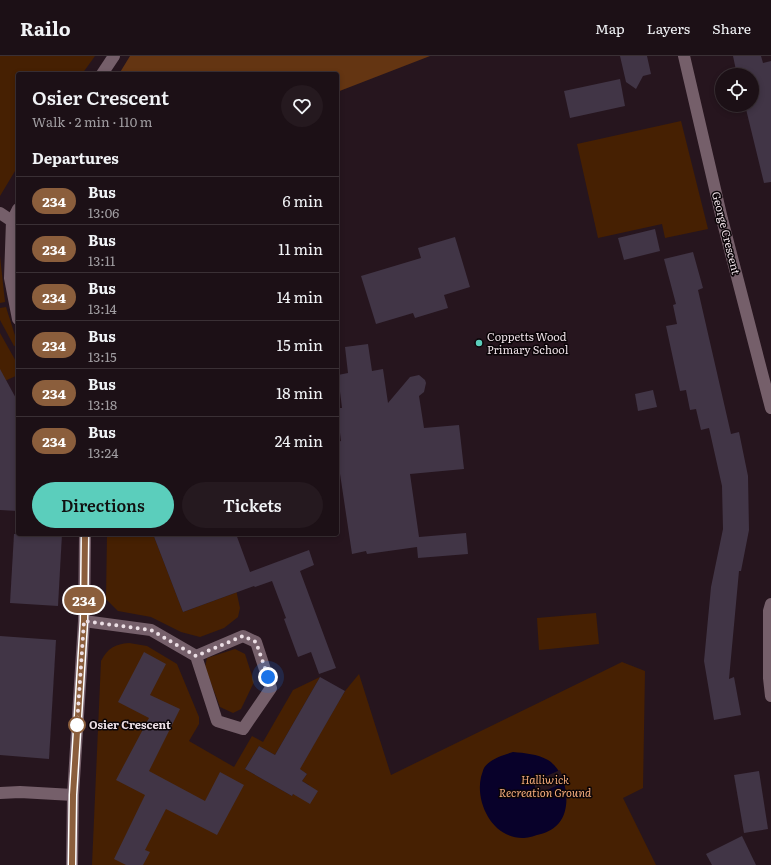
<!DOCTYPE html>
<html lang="en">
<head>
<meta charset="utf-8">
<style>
  :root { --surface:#1c1016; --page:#25191f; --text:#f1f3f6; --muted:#a09da1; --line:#3a3035; --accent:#5bcebc }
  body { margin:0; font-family:Literata,serif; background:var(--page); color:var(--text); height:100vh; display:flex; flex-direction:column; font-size:15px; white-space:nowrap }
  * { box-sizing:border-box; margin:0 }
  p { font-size:13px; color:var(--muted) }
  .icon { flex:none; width:22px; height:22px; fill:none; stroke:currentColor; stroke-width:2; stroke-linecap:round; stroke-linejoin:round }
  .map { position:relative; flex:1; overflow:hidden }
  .details { position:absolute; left:16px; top:16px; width:323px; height:464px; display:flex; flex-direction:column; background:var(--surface); border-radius:4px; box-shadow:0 2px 6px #0003,0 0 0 1px var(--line) }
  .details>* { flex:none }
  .badge { padding:0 8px; border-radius:13px; font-size:14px; line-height:26px }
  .buttons { position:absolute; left:715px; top:12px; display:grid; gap:8px }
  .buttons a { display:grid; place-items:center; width:44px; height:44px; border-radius:50%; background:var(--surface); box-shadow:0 2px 6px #0003,0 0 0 1px var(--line); font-size:20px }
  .you { position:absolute; width:20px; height:20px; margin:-10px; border:3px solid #fff; border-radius:50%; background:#1a73e8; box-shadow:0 0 0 6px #1a73e833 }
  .map>.badge { position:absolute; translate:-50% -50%; box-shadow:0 0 0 2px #fff }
  h2 { padding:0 16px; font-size:15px; line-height:36px }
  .round { display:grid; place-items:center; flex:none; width:42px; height:42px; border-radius:21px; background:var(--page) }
  .headline { display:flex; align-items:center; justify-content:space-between; height:68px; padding:0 16px }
  h1 { font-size:19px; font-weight:600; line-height:30px }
  .action { display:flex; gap:8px; margin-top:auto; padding:8px 16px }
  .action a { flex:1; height:46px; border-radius:24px; background:var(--accent); color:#111; font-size:16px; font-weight:600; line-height:46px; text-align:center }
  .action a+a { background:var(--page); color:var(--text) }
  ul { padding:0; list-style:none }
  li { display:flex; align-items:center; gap:12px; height:48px; padding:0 16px; border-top:1px solid var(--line) }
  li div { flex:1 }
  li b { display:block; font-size:15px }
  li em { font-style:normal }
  li .badge { min-width:44px; font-weight:700; text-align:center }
  header { display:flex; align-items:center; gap:24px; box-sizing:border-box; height:56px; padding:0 20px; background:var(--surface); border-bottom:1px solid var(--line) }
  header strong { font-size:19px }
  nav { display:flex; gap:22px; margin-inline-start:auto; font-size:14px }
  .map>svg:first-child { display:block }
  .green { fill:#462002 }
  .forest { fill:#643512 }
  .water { fill:#08012a }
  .pier { fill:#26151e }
  .building { fill:#413546 }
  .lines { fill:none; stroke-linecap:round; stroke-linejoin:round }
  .minor { stroke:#755f6a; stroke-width:12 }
  .tertiary { stroke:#755f6a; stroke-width:12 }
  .line-casing { stroke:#fff; stroke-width:9 }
  .line { stroke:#8b5e3c; stroke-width:6 }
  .walk { stroke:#ecdfe5; stroke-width:4; stroke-dasharray:0 7.2 }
  .poi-dot { fill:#5bcebc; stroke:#0a0407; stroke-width:1.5 }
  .stop-dot { fill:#fff; stroke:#8b5e3c; stroke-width:2 }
  .labels { text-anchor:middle; stroke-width:3; stroke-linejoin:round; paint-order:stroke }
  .street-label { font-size:11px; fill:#ecdfe5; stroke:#0a0407 }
  .poi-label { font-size:11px; fill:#ecdfe5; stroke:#0a0407; text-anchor:start }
  .stop-label { font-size:11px; font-weight:bold; fill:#ecdfe5; stroke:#0a0407; text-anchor:start }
  .park-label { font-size:11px; font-style:italic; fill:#f5ac7c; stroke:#0a0407 }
</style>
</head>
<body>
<header>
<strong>Railo</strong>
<nav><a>Map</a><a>Layers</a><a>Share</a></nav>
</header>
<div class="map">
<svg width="771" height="809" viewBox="0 0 771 809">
  <rect width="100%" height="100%" fill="#26151e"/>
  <g class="green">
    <path d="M0,0H95L82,18H18V110L0,140Z"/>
    <path d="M681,65L708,173L665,182L662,168L598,182L577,88Z"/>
    <path d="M0,200L5,246L0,247Z"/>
    <path d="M6,251L18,289L14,290L0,264V252Z"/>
    <path d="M0,277L18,309V319L0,327Z"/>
    <path d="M107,478H153L183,556L235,537L232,515L240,552L238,561L224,572L200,581L181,576L151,561L118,555L106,543Z"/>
    <path d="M596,557L599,588L539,594L537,562Z"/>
    <path d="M129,587L147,590L177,608L199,661V668L189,685L234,711L252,680L263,686L293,634L320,621L275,699L259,690L245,713L292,740L295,736L309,729L302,725L307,718L299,713L345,635L359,618L391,719L622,606L645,615L643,732L623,742L656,809H92L101,605C108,592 115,588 129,587Z"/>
    <path d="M235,593L245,598L254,626L241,653L233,657L220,651L205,611L207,602Z"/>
  </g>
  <path class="forest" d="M130,0H430L337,36V18H119Z"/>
  <path class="water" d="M513,696C525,697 537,698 548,704C566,715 573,750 559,767C555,772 548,776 541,778C536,779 529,782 524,782C493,783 475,747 481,721C482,718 483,714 484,712C490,703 503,699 513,696Z"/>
  <path class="pier" d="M560,714L565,726L538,738L533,726Z"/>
  <g class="building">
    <path d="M620,0H647L651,18L643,20L636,33L626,26Z"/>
    <path d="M733,0H761L763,7L771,5V126L764,127L745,49H752V19H737Z"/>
    <path d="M620,23L625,50L570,62L564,35Z"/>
    <path d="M655,173L660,195L624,204L618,182Z"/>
    <path d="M455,181L470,231L444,239L448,252L415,262L413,257L376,268L361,220L421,202L418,192Z"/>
    <path d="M693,196L703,232L698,234L731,378L739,376L748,420L749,474L741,515H739L729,623L734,621L741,659L714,664L704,605L711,531L723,473L722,430L709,372L701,374L696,353L690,354L686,334L680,335L666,270L677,268L673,249L676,248L664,203Z"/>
    <path d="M368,288L372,315L383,313L388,347L410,321L419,319L425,324L426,327L424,336L419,340L424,372L459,369L464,413L410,418L419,481L466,477L468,498L418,502L417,491L367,498L366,495L352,498L339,411H337V386L341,385L337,352H342L338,319L348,317L345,291Z"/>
    <path d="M0,313L18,346V455L0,454Z"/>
    <path d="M653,334L657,351L638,355L635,338Z"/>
    <path d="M14,478H62L58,550L10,547Z"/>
    <path d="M153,478H236L250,516L309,494L314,509L300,515L336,612L319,618L311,596L298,601L284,563L286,562L272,525L255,531L254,530L183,556Z"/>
    <path d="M0,580L56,584L49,703L0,699Z"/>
    <path d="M144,596L166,608L150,639L180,653L149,715L205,745L220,716L244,729L217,779L166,753L145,794L150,796L143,809H126L114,803L145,739L116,724L149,662L118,646Z"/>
    <path d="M320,621L345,635L300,713L307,718L302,725L318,735L310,748L293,738L292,740L245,713L259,690L275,699Z"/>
    <path d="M759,715L768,773L744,777L734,719Z"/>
    <path d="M742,780L756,809H712L706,798Z"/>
  </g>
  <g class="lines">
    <g class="minor">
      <path d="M684,0L722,163L771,352"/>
      <path d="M771,548L769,555V622L771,640"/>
      <path d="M84,565L151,574L196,600L217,665L243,673L271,632L256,586L243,580L196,600"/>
      <path d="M0,737L20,736L73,739"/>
    </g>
    <g class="tertiary">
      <path d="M102,18L114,0"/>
      <path d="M18,153L12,165L10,222L18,263"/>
      <path d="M0,157L12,165"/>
      <path d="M72,809L73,739L84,565L85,478"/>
    </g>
  </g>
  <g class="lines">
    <g class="line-casing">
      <path id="line" d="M72,809L73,739L84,565L85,478"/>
    </g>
    <use href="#line" class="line"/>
    <path class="walk" d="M77,669L84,565L151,574L196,600L243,580L256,586L268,621"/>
  </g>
  <circle class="poi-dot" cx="479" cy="287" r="4"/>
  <circle class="stop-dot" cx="77" cy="669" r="8"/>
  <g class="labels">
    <g class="street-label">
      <text transform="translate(726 177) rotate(76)" y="4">George Crescent</text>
    </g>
    <g class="poi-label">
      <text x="487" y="285">Coppetts Wood<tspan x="487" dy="13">Primary School</tspan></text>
    </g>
    <g class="stop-label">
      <text x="89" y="673">Osier Crescent</text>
    </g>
    <g class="park-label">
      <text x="545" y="728">Halliwick<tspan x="545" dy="13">Recreation Ground</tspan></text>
    </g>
  </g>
</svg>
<div class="buttons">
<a><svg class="icon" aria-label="locate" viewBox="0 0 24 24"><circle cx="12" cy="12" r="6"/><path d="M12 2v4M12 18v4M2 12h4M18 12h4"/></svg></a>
</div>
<div class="you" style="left:268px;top:621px"></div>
<b class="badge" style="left:84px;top:544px;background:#8b5e3c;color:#fff">234</b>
<section class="details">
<div class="headline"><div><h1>Osier Crescent</h1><p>Walk · 2 min · 110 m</p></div><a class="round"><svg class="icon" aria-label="heart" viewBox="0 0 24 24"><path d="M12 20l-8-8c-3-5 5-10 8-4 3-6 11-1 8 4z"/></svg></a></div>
<h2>Departures</h2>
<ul>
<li><span class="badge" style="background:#8b5e3c;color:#fff">234</span><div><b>Bus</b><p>13:06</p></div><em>6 min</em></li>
<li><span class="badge" style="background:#8b5e3c;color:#fff">234</span><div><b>Bus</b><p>13:11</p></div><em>11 min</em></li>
<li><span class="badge" style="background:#8b5e3c;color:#fff">234</span><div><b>Bus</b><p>13:14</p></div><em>14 min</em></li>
<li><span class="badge" style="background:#8b5e3c;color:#fff">234</span><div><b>Bus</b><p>13:15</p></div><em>15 min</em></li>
<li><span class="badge" style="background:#8b5e3c;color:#fff">234</span><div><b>Bus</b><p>13:18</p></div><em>18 min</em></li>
<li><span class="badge" style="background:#8b5e3c;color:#fff">234</span><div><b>Bus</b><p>13:24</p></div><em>24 min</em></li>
</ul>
<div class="action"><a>Directions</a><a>Tickets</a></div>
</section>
</div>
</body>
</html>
